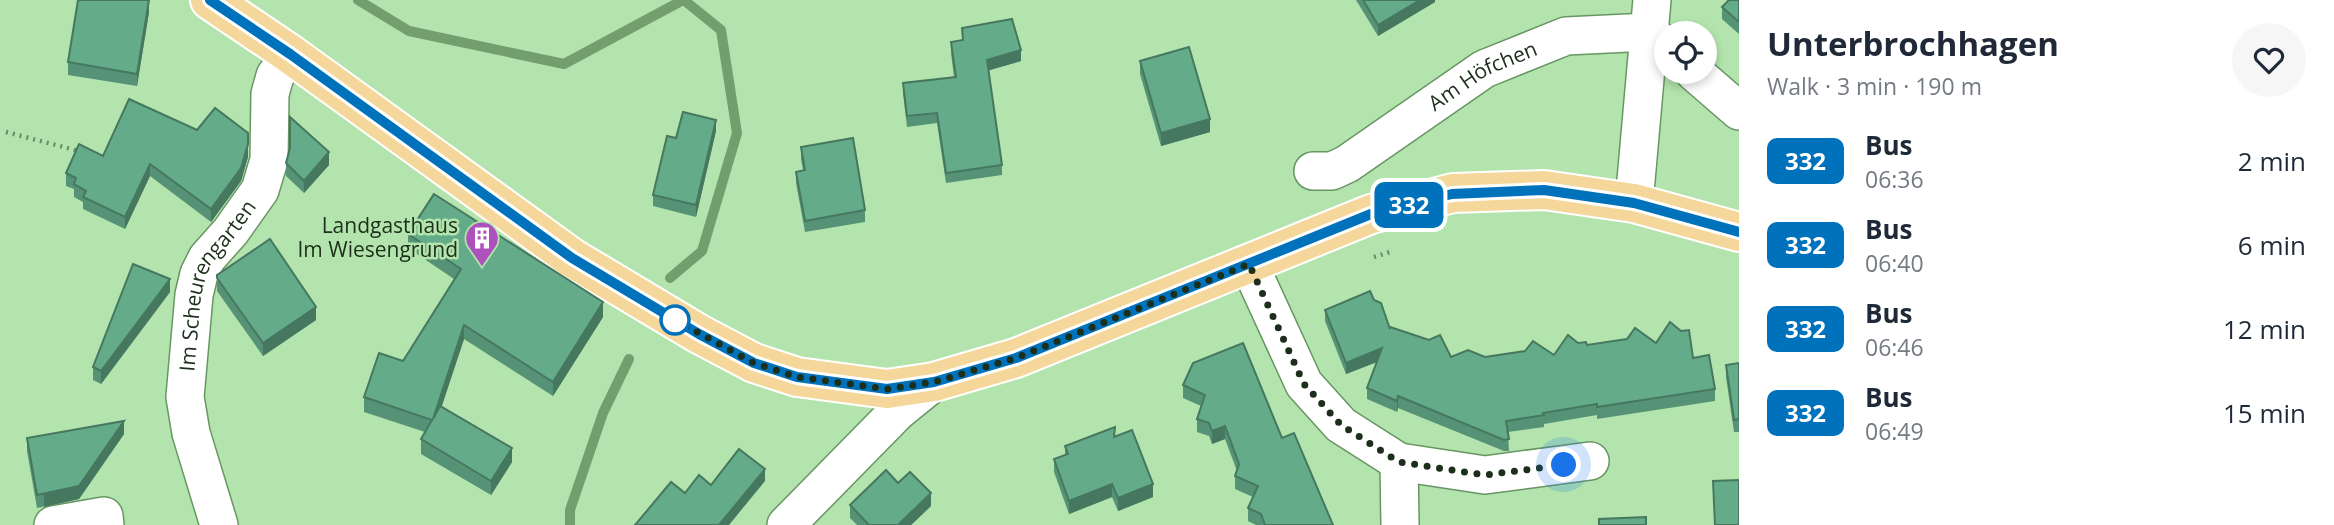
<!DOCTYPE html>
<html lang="en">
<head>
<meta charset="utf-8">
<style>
  :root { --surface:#fff; --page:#f6f6f7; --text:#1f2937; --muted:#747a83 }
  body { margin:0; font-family:"Open Sans",sans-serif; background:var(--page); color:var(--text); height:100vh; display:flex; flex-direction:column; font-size:26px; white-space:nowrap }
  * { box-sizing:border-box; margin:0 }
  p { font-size:23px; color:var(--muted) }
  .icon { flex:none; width:38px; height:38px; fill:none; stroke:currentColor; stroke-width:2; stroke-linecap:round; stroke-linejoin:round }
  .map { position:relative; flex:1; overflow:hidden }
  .panel { display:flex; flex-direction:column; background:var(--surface); width:595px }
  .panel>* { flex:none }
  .badge { padding:0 14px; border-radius:10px; font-size:24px; line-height:46px }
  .tools { position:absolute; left:1654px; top:21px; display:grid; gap:14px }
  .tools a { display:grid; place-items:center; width:63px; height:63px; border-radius:50%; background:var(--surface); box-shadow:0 4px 10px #0003; font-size:35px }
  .you { position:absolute; width:35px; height:35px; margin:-18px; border:5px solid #fff; border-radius:50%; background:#1a73e8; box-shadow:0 0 0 10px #1a73e833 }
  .map>.badge { position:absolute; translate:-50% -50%; box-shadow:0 0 0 4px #fff }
  .round { display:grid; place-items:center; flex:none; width:74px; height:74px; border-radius:37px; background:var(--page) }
  .summary { display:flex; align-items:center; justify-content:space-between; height:119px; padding:0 28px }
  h1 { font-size:33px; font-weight:700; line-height:52px }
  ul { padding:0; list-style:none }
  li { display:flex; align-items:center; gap:21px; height:84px; padding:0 28px }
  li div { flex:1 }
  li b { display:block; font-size:26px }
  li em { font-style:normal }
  li .badge { min-width:77px; font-weight:700; text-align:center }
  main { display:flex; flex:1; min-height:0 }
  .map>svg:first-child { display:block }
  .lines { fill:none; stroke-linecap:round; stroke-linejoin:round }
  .stream { stroke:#729f6d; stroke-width:10 }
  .minor-casing { stroke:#689663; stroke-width:40 }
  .major-casing { stroke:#fff; stroke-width:42 }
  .path { stroke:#698c65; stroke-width:4.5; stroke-dasharray:2 5; stroke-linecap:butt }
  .minor { stroke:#fff; stroke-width:37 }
  .major { stroke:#f5d79b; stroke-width:38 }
  .wall { fill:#569376 }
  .shaded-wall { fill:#467860 }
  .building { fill:#64ab89; stroke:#467860; stroke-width:2 }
  .line-casing { stroke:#fff; stroke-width:16 }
  .line { stroke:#0072bc; stroke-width:10 }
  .walk { stroke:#1c2f1a; stroke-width:7; stroke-dasharray:0 12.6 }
  .stop-dot { fill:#fff; stroke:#0072bc; stroke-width:3.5 }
  .labels { text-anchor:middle; stroke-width:5; stroke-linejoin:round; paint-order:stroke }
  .street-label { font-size:21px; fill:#1c2f1a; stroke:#b3e4ad }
  .poi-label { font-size:21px; fill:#1c2f1a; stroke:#b3e4ad; text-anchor:end }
</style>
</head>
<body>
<main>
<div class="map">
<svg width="1739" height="525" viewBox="0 0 1739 525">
  <rect width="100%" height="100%" fill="#b3e4ad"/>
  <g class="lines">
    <g class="stream">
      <path d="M358,0L409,31L564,64L683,0"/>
      <path d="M670,278L702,251L737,133L721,30L684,0"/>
      <path d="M570,525V510L603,413L629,359"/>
    </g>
    <g class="minor-casing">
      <g id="minor">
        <path d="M1694,72L1739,111"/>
        <path id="s1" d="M1313,171H1332L1347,164L1484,69L1566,36L1649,32L1666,47"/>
        <path d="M1634,203L1652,0"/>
        <path d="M1249,264L1304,384L1341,425L1399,462L1400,525"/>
        <path d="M1399,462L1485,475L1590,461"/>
        <path d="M53,525L104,516L105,525"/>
        <path id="s2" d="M219,525L191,433L185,397L194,295L199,274L207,258L231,231L260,190L269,160L270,94L275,76L290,54"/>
        <path d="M786,525L897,412L934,382"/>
      </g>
    </g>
    <g class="major-casing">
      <path id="major" d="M210,0L290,54L572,258L699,334L754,363L797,377L887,389L934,382L1016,358L1371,214L1453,193L1544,190L1634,203L1739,232"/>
    </g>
    <g class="path">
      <path d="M6,132L79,151"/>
      <path d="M1374,257L1393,251"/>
    </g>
    <use href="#minor" class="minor"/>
    <use href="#major" class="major"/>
  </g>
  <g class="wall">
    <path d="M1356,0H1435V2L1378,36Z"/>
    <path d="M1739,0V34L1722,19V7Z"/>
    <path d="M149,12L137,86L68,75V62Z"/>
    <path d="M962,28L1021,61L988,70L1002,165V175L946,183L937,123L907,127L903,93V83L954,77L951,53V42L962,41Z"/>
    <path d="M1140,61L1210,132L1161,146L1140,74Z"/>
    <path d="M197,130L248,133V157L241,181L211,222L150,176L125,229L83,209V202L74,197V189L66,186V173L103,156Z"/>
    <path d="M716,131L696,217L653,206V195Z"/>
    <path d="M801,147L865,210V222L805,232L796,183V172L803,170L801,159Z"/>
    <path d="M290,148L329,165L304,193L286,176V163Z"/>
    <path d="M408,234L603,317L553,396L464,339L441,407L512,462L491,495L421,454V439L425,432L364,412V397L403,361L454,279L408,248Z"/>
    <path d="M217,278L316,320L263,356L217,291Z"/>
    <path d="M170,292L101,384L93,380V367Z"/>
    <path d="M1374,300L1390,329L1451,357L1554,355L1578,343L1587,345L1656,343L1693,358L1715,389V401L1597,419V415L1544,424V427L1508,432L1509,451H1504L1398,408L1397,412L1367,399V388L1377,362L1346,374L1325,321V310Z"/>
    <path d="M1193,363L1282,438L1333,525H1256L1248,521V508L1253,497L1235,489V476L1237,471L1225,439L1212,444L1209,436L1197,432V419L1201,406L1183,398V385Z"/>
    <path d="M1739,363V432H1734L1726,377V365Z"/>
    <path d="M124,434L79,499L37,508L27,451V438Z"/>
    <path d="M1115,437L1153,497L1118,511L1112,497L1069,514L1054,472V459L1065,455V446Z"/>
    <path d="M898,483L931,506L911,525H857L850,518V505Z"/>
  </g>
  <g class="shaded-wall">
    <path d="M149,0V12L137,86V74Z"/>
    <path d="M1420,0H1435V2L1378,36V25Z"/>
    <path d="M1021,50V61L987,71V60Z"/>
    <path d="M1210,119V132L1161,146V133Z"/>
    <path d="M716,120V131L696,217V205Z"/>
    <path d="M248,144V157L241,181L211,222V209Z"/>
    <path d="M329,152V165L304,193V181Z"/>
    <path d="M150,164V176L125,229V217Z"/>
    <path d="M170,279V292L101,384V371Z"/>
    <path d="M603,302V317L553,396V382Z"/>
    <path d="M316,307V320L263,356V343Z"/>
    <path d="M464,325V339L433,433V419Z"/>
    <path d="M1382,348V360L1346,374V363Z"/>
    <path d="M1398,396V408L1397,412V401Z"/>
    <path d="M124,421V434L79,499L44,507V494Z"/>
    <path d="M1225,426V439L1212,444V431Z"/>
    <path d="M512,448V462L491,495V481Z"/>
    <path d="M765,469V481L729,525H719Z"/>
    <path d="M1112,484V497L1069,514V501Z"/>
    <path d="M1153,484V497L1118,511V498Z"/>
    <path d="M931,493V506L911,525H898Z"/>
  </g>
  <g class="building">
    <path d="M78,0H149L137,74L68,62Z"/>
    <path d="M1363,0H1420L1378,25Z"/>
    <path d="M1729,0H1739V22L1722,7Z"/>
    <path d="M1012,19L1021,50L987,60L1002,165L946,173L937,113L907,116L903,83L956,77L951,42L963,40L962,28Z"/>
    <path d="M1189,47L1210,119L1161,133L1140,61Z"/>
    <path d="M129,99L197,130L215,108L248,133V144L241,168L211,209L150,164L125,217L83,197L86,191L74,184L76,178L66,173L79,144L103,156Z"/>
    <path d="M683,112L716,120L696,205L653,195L667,136L676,138Z"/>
    <path d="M290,117L329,152L304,181L286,163L290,148Z"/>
    <path d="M853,138L865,210L805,221L796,172L805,170L801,147Z"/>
    <path d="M434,194L603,302L553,382L464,325L433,419L440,406L512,448L491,481L421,439L432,420L364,397L379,353L403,361L461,269L408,234Z"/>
    <path d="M270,239L316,307L263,343L217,278V275Z"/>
    <path d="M133,264L170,279L101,371L93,367Z"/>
    <path d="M1370,291L1374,300L1381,303L1390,329V327L1429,340L1440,335L1451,357L1468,350L1485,357L1525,351L1533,341L1554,355L1568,335L1578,343L1586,342L1587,345L1627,339L1635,328L1656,343L1670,322L1681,331L1689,330L1693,358L1709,355L1715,389L1597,407V404L1543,413L1544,415L1506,421L1509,439L1504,440L1398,396L1397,401L1367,388L1382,348L1346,363L1325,310Z"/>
    <path d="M1243,343L1282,438L1294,433L1333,525H1265L1261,514L1248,508L1258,486L1235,476L1239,464L1225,426L1212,431L1209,423L1197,419L1205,395L1183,385L1193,363Z"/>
    <path d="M1739,363V419L1734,420L1726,365Z"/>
    <path d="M124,421L79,486L37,495L27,438Z"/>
    <path d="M1115,427L1114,437L1132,430L1153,484L1118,498L1112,484L1069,501L1054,459L1068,454L1065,446Z"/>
    <path d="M739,449L765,469L719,525H635L671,482L685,493L699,475L711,485Z"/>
    <path d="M886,470L898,483L910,472L931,493L898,525H869L850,505Z"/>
    <path d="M1739,480V525H1715L1713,481Z"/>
    <path d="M1646,517V525H1599V519Z"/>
  </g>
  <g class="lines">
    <g class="line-casing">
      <path id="line" d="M210,0L290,54L572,258L699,334L754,363L797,377L887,389L934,382L1016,358L1371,214L1452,194L1544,190L1634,203L1739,232"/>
    </g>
    <use href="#line" class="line"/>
    <path class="walk" d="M675,320L754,363L797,377L887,389L934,382L1016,358L1249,264L1304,384L1341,425L1399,462L1485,475L1564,465"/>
  </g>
  <defs>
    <g id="building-pin" transform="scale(1.75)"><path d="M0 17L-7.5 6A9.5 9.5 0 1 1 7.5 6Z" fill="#ad51bc" stroke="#b3e4ad"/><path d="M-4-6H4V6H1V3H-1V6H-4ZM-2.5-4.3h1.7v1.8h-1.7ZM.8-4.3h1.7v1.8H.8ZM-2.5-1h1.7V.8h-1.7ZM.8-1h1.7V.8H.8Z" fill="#fff"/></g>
  </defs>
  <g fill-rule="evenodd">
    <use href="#building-pin" x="482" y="238"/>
  </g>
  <circle class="stop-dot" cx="675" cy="320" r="14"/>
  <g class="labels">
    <g class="street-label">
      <text dy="7" stroke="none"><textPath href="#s1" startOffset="198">Am Höfchen</textPath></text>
      <text dy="7" stroke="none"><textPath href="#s2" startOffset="252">Im Scheurengarten</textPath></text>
    </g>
    <g class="poi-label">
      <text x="458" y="233">Landgasthaus<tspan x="458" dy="24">Im Wiesengrund</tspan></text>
    </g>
  </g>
</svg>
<div class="tools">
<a><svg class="icon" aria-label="locate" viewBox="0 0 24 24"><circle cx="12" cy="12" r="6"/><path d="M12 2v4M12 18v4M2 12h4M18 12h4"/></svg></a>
</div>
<div class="you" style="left:1564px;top:465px"></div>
<b class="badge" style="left:1409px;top:205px;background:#0072bc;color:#fff">332</b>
</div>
<section class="panel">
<div class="summary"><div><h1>Unterbrochhagen</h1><p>Walk · 3 min · 190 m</p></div><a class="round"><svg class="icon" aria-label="heart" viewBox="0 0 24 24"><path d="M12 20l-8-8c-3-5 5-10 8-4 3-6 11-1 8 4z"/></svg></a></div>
<ul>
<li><span class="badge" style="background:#0072bc;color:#fff">332</span><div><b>Bus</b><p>06:36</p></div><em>2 min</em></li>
<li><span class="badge" style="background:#0072bc;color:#fff">332</span><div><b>Bus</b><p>06:40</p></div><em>6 min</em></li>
<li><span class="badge" style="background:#0072bc;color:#fff">332</span><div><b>Bus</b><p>06:46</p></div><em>12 min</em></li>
<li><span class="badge" style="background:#0072bc;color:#fff">332</span><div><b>Bus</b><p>06:49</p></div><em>15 min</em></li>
</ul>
</section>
</main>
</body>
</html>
